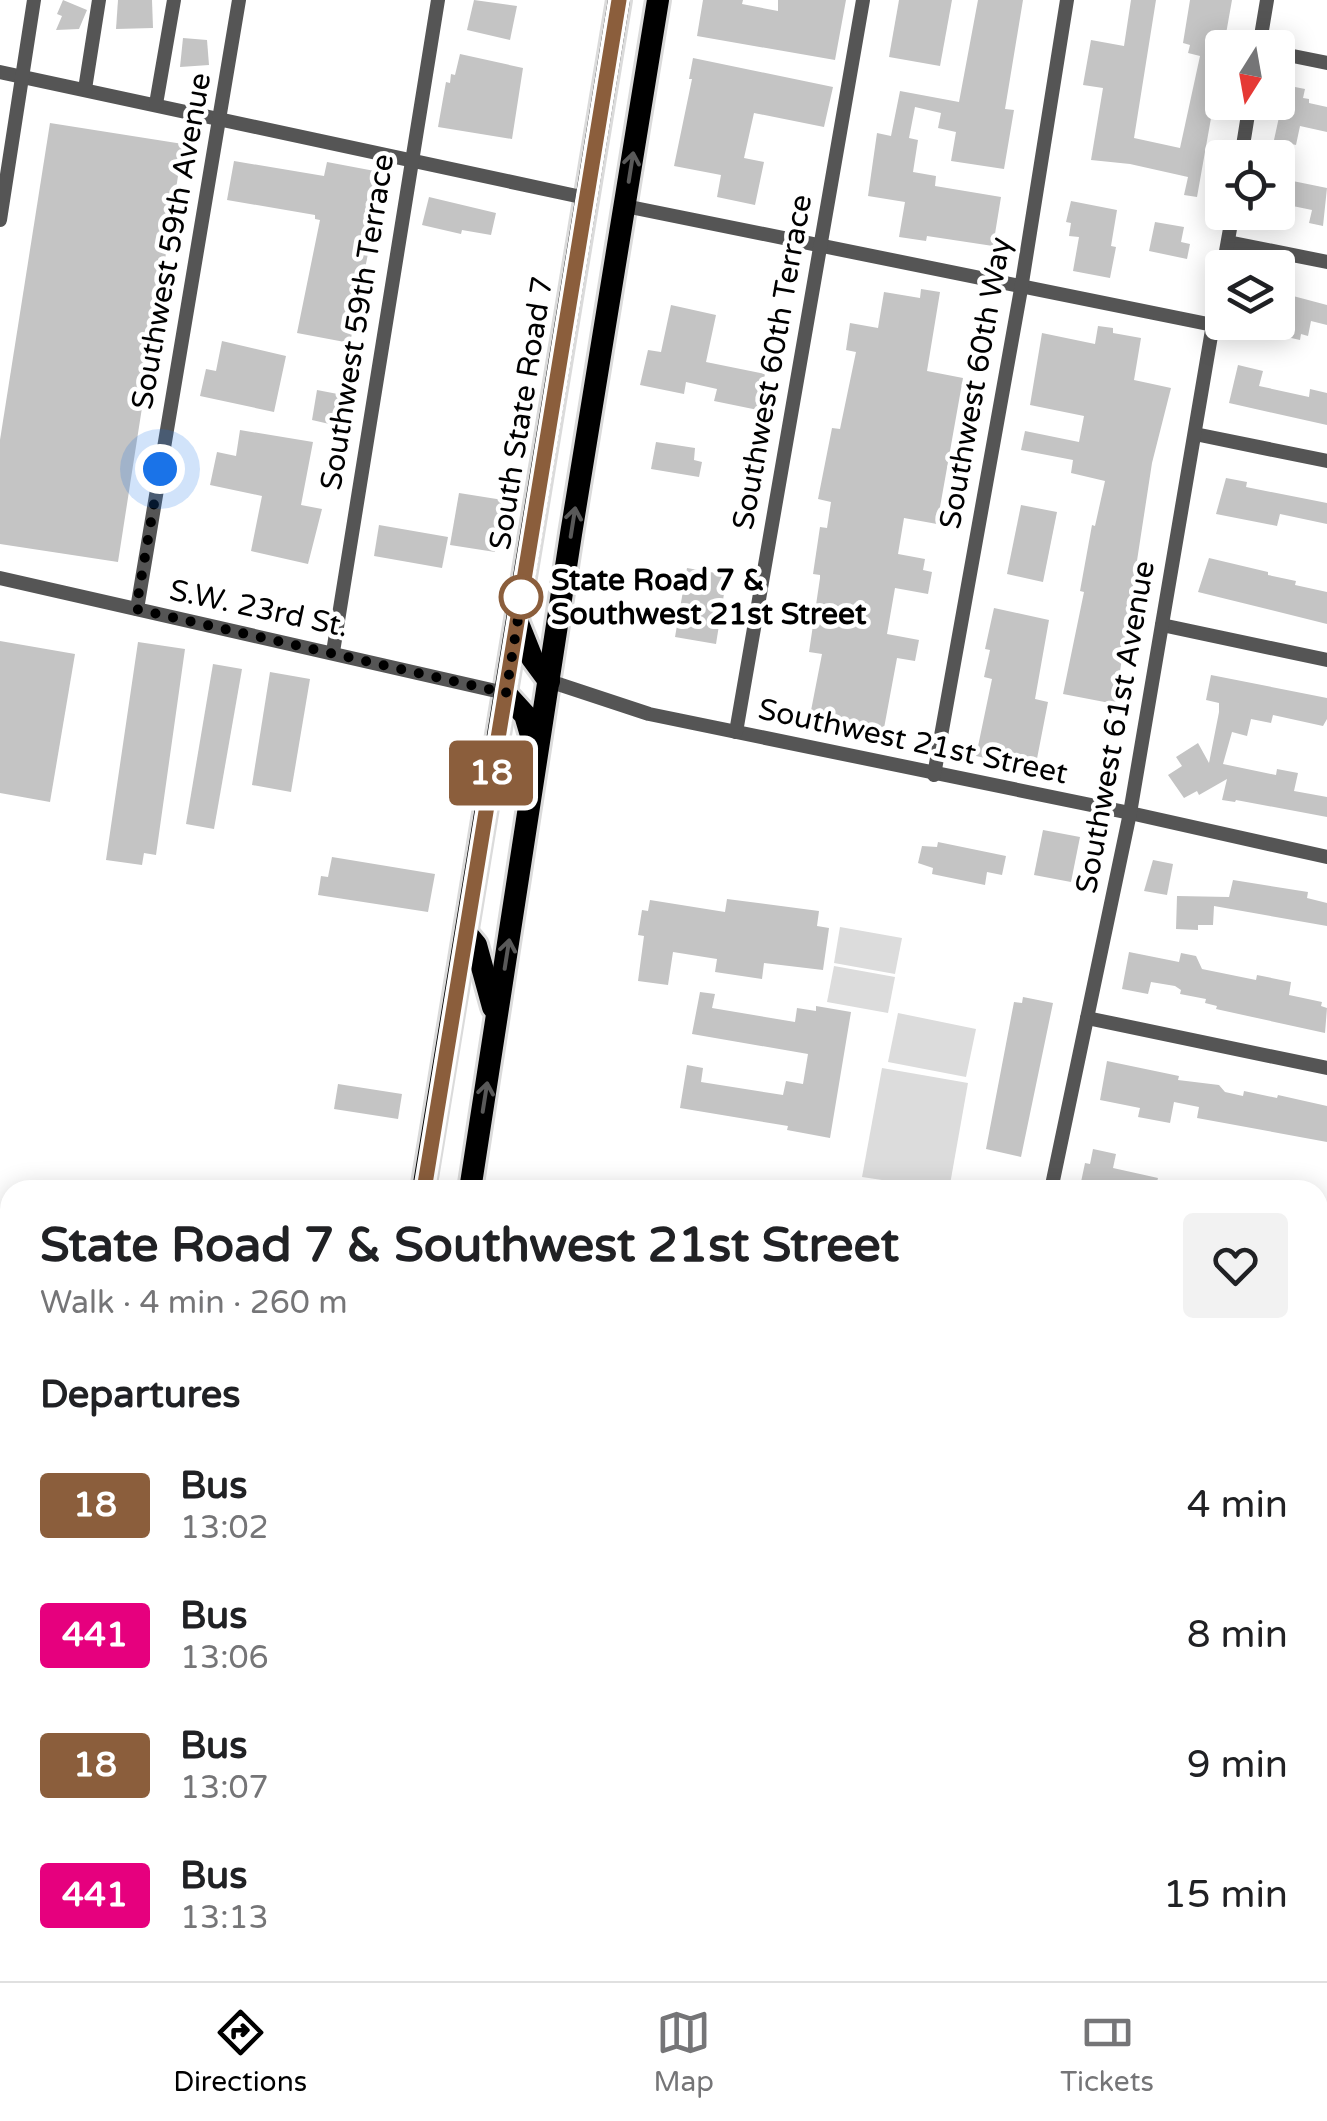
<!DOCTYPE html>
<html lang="en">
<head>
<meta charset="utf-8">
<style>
  :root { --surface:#fff; --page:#f2f2f2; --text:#202124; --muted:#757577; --line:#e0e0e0; --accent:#000 }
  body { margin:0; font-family:"Varela Round",sans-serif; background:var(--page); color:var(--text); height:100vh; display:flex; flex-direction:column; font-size:38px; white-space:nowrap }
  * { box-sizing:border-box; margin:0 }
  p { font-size:32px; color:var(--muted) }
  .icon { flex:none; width:55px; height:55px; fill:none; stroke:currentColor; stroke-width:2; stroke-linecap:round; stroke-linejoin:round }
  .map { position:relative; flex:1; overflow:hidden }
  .panel { position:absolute; left:0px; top:1180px; width:1328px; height:802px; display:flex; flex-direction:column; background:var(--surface); border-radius:30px 30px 0 0; box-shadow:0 5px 25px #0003 }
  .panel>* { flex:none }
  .badge { padding:0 20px; border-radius:8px; font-size:35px; line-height:65px }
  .needle { width:65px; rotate:191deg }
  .tools { position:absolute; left:1205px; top:30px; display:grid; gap:20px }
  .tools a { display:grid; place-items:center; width:90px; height:90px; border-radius:10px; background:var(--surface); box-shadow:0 5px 25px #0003; font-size:50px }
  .you { position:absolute; width:50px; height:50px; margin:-25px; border:8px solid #fff; border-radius:50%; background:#1a73e8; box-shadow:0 0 0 15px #1a73e833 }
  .map>.badge { position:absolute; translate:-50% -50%; box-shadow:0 0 0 5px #fff }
  h2 { padding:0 40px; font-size:38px; line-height:90px }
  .round { display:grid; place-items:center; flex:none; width:105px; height:105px; border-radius:10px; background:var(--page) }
  .headline { display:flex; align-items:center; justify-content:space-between; height:170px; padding:0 40px }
  h1 { font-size:48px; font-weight:800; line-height:75px }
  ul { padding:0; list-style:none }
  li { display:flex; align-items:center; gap:30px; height:130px; padding:0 40px }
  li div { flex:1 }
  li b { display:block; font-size:38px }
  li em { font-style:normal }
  li .badge { min-width:110px; font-weight:700; text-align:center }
  .tab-bar { display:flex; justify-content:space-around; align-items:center; height:140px; border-top:2px solid var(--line); background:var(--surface); font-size:28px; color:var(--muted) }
  .tab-bar a { display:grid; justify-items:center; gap:5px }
  .tab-bar .on { color:var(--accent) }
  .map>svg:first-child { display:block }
  .green { fill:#dcdcdc }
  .building { fill:#c4c4c4 }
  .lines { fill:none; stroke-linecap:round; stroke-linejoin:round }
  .primary-casing { stroke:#dbdbdb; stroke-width:28 }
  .minor { stroke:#555; stroke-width:14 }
  .secondary { stroke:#222; stroke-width:20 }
  .primary { stroke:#000; stroke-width:22 }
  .oneway { stroke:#595959 }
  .line-casing { stroke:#fff; stroke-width:22 }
  .line { stroke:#8b5e3c; stroke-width:15 }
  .walk { stroke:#000; stroke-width:10; stroke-dasharray:0 18 }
  .stop-dot { fill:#fff; stroke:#8b5e3c; stroke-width:5 }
  .labels { text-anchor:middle; stroke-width:9; stroke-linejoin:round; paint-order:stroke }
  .street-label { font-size:30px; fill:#000; stroke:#fff }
  .stop-label { font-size:30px; font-weight:bold; fill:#000; stroke:#fff; text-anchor:start }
</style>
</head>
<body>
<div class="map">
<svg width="1327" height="1981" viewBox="0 0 1327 1981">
  <rect width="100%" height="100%" fill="#fff"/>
  <g class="green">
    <path d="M840,927L902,938L895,974L834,963Z"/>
    <path d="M834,966L895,977L888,1013L827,1002Z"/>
    <path d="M898,1013L976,1029L966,1077L888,1062Z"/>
    <path d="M882,1068L968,1083L949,1190L862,1177Z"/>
  </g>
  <g class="building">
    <path d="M63,0L87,10L79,29L56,30L62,16L57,14Z"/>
    <path d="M118,0H152L153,28L116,29Z"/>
    <path d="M474,0L517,6L510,40L467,30Z"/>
    <path d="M703,0H743L742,4L778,11V0H846L835,60L697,36Z"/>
    <path d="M899,0H952L940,66L889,57Z"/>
    <path d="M978,0H1023L1005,109L1014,110L1004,169L951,161L956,132L938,128L941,113L915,107L909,138L918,140L913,172L936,176L935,186L1001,197L993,246L927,236L926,241L899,237L905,202L868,196L877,133L891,136L900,91L959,102Z"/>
    <path d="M1131,0H1156L1134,138L1180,148L1200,56L1188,53L1190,45L1183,43L1190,0H1232L1197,197L1184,195L1188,177L1130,164L1091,160L1103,88L1083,85L1091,40L1124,46Z"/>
    <path d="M183,38L207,40L209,65L180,67Z"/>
    <path d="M460,54L523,68L512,139L438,127L446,82L450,83L451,74L455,75Z"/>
    <path d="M693,58L833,87L824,127L754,113L744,158L764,162L755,205L717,197L721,175L674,166L692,79H689Z"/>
    <path d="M1285,85L1305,89L1303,98L1309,99V103L1327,107V132L1300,126L1296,145L1274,140L1279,117H1276Z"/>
    <path d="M50,123L183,144L118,562L0,544V440Z"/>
    <path d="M234,161L324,176L327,162L380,172L369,228L373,229L350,343L297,333L320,220L315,219V215L227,200Z"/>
    <path d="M1278,178L1327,188L1323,226L1309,223L1312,210L1278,203Z"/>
    <path d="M429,197L496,213L491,235L462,230L461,234L422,225Z"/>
    <path d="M1071,201L1117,210L1111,246L1116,247L1110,278L1073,271L1079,237L1069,236L1071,223L1066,222Z"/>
    <path d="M1155,222L1184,227L1181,242L1190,244L1187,259L1149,251Z"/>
    <path d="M921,289L940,292L927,371L963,378L937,524L904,518L898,554L925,559L923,570L932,572L928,594L895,588L887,634L919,640L915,661L897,658L882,739L808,726L822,654L809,652L820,578V575L813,574L820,527L827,528L831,502L818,499L832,428L840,429L856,352L846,350L850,323L878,328L884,292L920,298Z"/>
    <path d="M1278,292L1327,305V325L1311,321L1308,336L1301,334L1300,340L1278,335Z"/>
    <path d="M671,305L716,315L706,362L765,374L758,410L714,401L717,389L686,382L684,394L640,385L648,350L661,352Z"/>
    <path d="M1098,326L1113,328V333L1141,338L1134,380L1171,388L1152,463L1115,704L1063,694L1084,592L1080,591L1092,525L1095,526L1105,481L1071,473L1073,460L1021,450L1025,431L1079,442L1084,416L1030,405L1042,333L1095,344Z"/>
    <path d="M222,341L286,356L274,412L200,396L206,369L216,371Z"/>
    <path d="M1238,365L1263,371L1259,386L1309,397L1310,389L1327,393V425L1229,403Z"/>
    <path d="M317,390L343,395L338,426L312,420Z"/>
    <path d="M240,430L313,442L301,505L322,509L308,564L251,551L262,496L210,485L217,452L236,456Z"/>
    <path d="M656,442L695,448L694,460L702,462L699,477L651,469Z"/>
    <path d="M1226,478L1247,482L1246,487L1327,503V524L1280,514L1277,526L1216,514Z"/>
    <path d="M459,493L503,500L495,552L450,545Z"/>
    <path d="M1021,505L1057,512L1043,582L1007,574Z"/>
    <path d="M379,525L448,537L442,568L374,556Z"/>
    <path d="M1209,558L1268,572V575L1296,581L1295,585L1327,592V624L1198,592Z"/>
    <path d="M687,568L727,575L716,644L675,637Z"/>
    <path d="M994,608L1049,620L1035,699L1048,702L1035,769L976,756L992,679L984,677L990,650L985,649Z"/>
    <path d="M0,641L75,654L50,802L0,793Z"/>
    <path d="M138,642L185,649L156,855L144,853L142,865L106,860Z"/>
    <path d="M213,664L242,669L214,829L186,824Z"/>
    <path d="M270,672L310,679L291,792L252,785Z"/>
    <path d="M1211,675L1327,698V719L1323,726L1273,715L1271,723L1251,719L1247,736L1232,732L1223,764L1276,775L1277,769L1298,773L1294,791L1327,797V817L1236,800L1235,802L1222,800L1227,779L1199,795L1197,791L1184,798L1168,775L1182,766L1176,757L1198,743L1209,763L1219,712V703L1206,700Z"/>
    <path d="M1043,830L1080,837L1071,882L1034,875Z"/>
    <path d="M938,842L1006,856L1002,875L987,872L985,885L932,874L933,868L918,863L922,846L937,847Z"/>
    <path d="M332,857L435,874L428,912L318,895L321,876L328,877Z"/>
    <path d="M1153,860L1173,864L1167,895L1144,891Z"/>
    <path d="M1233,880L1308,892L1307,898L1327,903V926L1214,906L1213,925H1198V930L1176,929L1177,896L1229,897Z"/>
    <path d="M727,899L819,911L817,926L829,928L823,970L764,963L762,979L715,972L717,959L673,952L668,985L638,981L644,936L638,935L642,910L648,911L650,900L725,912Z"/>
    <path d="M1129,952L1179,962L1181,953L1196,956L1202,969L1256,980L1257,975L1291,982L1289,995L1322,1002L1321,1006L1327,1008L1325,1033L1216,1009L1217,1006L1205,1003L1206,999L1180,994L1181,990L1175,986L1151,982L1148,994L1122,989Z"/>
    <path d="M700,992L715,994L712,1008L795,1022L797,1008L816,1011V1006L851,1012L830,1138L787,1130L788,1126L680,1108L687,1065L703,1068L701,1082L783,1095L786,1081L803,1084L808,1054L692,1034Z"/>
    <path d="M1023,997L1053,1003L1021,1157L986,1149L1014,1002L1022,1003Z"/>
    <path d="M1107,1061L1179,1076L1178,1080L1219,1085L1225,1092L1243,1096L1244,1091L1277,1098L1278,1095L1327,1106V1142L1197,1118L1199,1107L1174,1102L1170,1123L1138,1117L1140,1108L1100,1100Z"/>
    <path d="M338,1084L402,1094L398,1119L334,1109Z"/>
    <path d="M1093,1149L1116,1154L1113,1168L1158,1178L1155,1190H1118L1081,1182L1085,1163L1090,1164Z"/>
  </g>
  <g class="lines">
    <g class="primary-casing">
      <g id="primary">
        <path d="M518,623L532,658L549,681"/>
        <path d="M505,693L525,715L535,749"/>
        <path d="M466,933L476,945L493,1007"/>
        <path d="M423,1190L619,0"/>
        <path d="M470,1190L571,534L658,0"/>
        <path d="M295,1981L297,1972"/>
        <path d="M343,1981L344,1972"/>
      </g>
    </g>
    <g class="minor">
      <path d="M1259,48L1267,0"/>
      <path d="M1278,53L1327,63"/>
      <path d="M0,72L586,198"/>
      <path d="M85,89L99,0"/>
      <path d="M156,104L174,0"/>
      <path d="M1241,158L1250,102"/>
      <path d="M625,206L1213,325"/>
      <path d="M0,220L34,0"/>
      <path d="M1228,242L1327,262"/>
      <path d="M1223,268L1233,212"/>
      <path d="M1195,434L1327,461"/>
      <path d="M0,578L505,693"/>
      <path d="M137,609L239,0"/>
      <path d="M1162,625L1327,660"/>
      <path d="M333,652L438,0"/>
      <path d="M549,681L649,714L1130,813L1327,857"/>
      <path d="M736,732L863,0"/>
      <path d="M934,775L1021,289L1067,0"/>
      <path d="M1087,1018L1327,1068"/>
      <path d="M1051,1190L1130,813L1222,271"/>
      <path d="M1318,1271L1327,1273"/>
      <path d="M1318,1465L1327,1467"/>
      <path d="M1318,1661L1327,1663"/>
      <path d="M801,1972L844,1981"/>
    </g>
    <g class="secondary">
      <path d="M0,1519L10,1520"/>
      <path d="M0,1564L10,1566"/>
      <path d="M1318,1852L1327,1854"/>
      <path d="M1318,1884L1327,1886"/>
    </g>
    <use href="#primary" class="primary"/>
  </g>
  <defs><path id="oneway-shaft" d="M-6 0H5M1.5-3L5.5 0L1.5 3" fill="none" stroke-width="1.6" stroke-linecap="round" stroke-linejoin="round" transform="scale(2.5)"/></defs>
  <g class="oneway">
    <use href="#oneway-shaft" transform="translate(631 167) rotate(-81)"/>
    <use href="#oneway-shaft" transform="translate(573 522) rotate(-81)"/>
    <use href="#oneway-shaft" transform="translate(507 954) rotate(-81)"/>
    <use href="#oneway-shaft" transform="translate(485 1097) rotate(-81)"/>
  </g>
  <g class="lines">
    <g class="line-casing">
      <path id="line" d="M424,1190L619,0"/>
    </g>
    <use href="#line" class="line"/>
    <path class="walk" d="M160,469L136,609L506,693L524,582L521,597"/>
  </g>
  <circle class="stop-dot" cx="521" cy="597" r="20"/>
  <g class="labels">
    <g class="street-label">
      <text transform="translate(171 241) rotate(-80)" y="10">Southwest 59th Avenue</text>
      <text transform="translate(357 322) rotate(-81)" y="10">Southwest 59th Terrace</text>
      <text transform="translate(772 362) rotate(-80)" y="10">Southwest 60th Terrace</text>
      <text transform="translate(975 383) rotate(-80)" y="10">Southwest 60th Way</text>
      <text transform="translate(521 413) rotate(-81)" y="10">South State Road 7</text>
      <text transform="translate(259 608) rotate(12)" y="10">S.W. 23rd St.</text>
      <text transform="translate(1115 727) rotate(-80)" y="10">Southwest 61st Avenue</text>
      <text transform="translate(913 741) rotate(12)" y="10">Southwest 21st Street</text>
    </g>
    <g class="stop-label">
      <text x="551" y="590">State Road 7 &amp;<tspan x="551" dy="34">Southwest 21st Street</tspan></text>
    </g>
  </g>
</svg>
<div class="tools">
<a><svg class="needle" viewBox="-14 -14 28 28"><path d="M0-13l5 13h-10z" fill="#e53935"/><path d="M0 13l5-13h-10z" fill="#757577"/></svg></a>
<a><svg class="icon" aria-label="locate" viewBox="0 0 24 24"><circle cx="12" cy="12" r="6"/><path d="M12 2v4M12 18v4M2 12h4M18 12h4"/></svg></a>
<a><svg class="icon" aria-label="layers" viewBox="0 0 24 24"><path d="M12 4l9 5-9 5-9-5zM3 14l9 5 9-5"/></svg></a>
</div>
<div class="you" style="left:160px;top:469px"></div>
<b class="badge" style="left:491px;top:773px;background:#8b5e3c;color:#fff">18</b>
<section class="panel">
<div class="headline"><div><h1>State Road 7 &amp; Southwest 21st Street</h1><p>Walk · 4 min · 260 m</p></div><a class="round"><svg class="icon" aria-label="heart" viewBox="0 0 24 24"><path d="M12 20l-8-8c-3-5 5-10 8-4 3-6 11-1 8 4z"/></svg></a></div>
<h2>Departures</h2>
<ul>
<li><span class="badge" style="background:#8b5e3c;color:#fff">18</span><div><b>Bus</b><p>13:02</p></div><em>4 min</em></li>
<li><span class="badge" style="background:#e6007e;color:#fff">441</span><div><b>Bus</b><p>13:06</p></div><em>8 min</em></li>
<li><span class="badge" style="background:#8b5e3c;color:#fff">18</span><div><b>Bus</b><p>13:07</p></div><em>9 min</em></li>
<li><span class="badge" style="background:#e6007e;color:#fff">441</span><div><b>Bus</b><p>13:13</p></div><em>15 min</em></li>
</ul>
</section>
</div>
<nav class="tab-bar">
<a class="on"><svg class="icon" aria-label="directions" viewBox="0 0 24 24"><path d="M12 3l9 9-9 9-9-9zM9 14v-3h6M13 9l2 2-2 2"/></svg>Directions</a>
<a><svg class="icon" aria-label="map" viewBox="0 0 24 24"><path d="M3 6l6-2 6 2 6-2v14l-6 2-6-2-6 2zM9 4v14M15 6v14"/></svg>Map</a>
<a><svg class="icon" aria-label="tickets" viewBox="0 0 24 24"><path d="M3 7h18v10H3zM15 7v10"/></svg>Tickets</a>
</nav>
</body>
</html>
